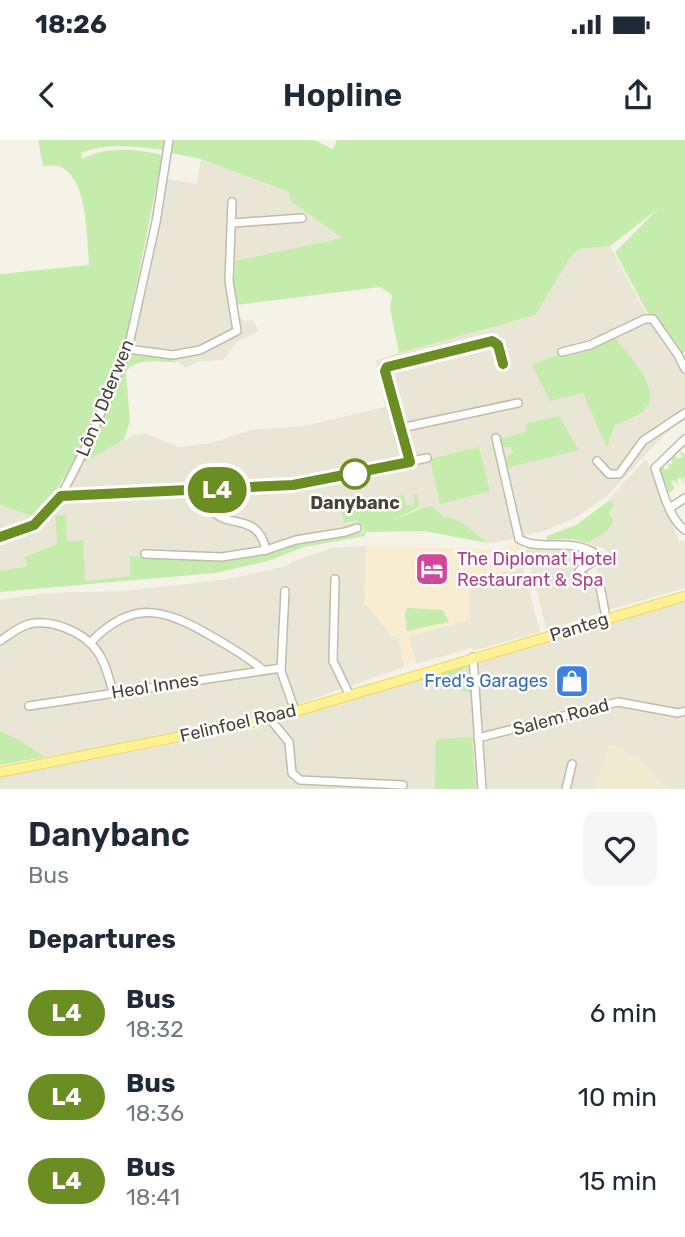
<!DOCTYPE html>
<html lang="en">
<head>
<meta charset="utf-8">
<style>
  :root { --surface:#fff; --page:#f6f6f7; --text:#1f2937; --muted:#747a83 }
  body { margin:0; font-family:Rubik,sans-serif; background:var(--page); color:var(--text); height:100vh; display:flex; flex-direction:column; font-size:26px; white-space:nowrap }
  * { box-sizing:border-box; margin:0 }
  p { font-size:23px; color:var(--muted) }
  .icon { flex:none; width:38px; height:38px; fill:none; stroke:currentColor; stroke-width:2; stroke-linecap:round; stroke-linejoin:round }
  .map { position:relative; height:649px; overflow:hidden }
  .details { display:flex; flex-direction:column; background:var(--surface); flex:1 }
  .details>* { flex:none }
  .badge { padding:0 14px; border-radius:23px; font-size:24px; line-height:46px }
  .map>.badge { position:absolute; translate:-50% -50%; box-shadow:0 0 0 4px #fff }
  h2 { padding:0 28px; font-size:26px; line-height:63px }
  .round { display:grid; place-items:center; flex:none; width:74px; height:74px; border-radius:14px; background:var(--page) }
  .summary { display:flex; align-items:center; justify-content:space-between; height:119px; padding:0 28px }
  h1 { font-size:33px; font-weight:600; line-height:52px }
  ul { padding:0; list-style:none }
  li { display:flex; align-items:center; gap:21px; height:84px; padding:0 28px }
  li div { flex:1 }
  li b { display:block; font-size:26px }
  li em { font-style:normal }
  li .badge { min-width:77px; font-weight:700; text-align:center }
  .status { display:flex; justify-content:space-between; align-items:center; height:49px; padding:0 35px; background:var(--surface); direction:ltr }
  .status svg { height:19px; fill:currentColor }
  header { display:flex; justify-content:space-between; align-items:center; height:91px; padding:0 28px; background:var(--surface); font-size:32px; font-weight:600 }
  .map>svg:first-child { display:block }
  .residential { fill:#e9e6d5 }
  .commercial { fill:#f8edd1 }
  .education { fill:#efebd0 }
  .green { fill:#c6ecad }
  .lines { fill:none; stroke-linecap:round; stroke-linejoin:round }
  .minor-casing { stroke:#c1bca9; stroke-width:10 }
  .major-casing { stroke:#ecd75e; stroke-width:11 }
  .minor { stroke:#fff; stroke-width:7 }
  .major { stroke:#fff196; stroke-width:9 }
  .line-casing { stroke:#fff; stroke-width:16 }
  .line { stroke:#6b8e23; stroke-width:10 }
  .stop-dot { fill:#fff; stroke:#6b8e23; stroke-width:3.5 }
  .labels { text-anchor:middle; stroke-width:5; stroke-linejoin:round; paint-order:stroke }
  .street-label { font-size:18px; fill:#494436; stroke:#fff }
  .stop-label { font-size:18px; font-weight:bold; fill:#494436; stroke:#fff }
  .hotel-label { font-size:18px; fill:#b23c85; stroke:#fff; text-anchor:start }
  .shop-label { font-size:18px; fill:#366cbe; stroke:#fff; text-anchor:end }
</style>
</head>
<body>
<div class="status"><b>18:26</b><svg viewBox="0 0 49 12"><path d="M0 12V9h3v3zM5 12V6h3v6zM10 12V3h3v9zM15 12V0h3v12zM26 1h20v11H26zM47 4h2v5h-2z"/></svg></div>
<header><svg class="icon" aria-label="back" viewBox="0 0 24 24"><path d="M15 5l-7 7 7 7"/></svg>Hopline<svg class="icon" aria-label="share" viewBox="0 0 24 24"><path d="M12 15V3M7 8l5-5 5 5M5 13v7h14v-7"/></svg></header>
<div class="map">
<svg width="685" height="649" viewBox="0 0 685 649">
  <rect width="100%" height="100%" fill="#f5f3e7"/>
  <g class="residential">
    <path d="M201,19L289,52L290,61L343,99L233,145L238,175L244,181L253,180L259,191L237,202L223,220L196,222L186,228L177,221L132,202L149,136L168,39L197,44Z"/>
    <path d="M610,106L647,175L677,217L685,233V280L665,294L607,356L575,378L547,390L503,401L487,403L468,386L457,380L443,376L431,366L419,369L417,354H414L415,366L406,365L404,356L363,362V368L344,382L357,380L358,383L364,385V393L300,402L268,414L214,421L130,416L131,436L84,441L83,400L67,401L66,375L61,374L55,377L57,404L25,416L29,426L0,431V405L3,403L0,399L37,387L63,358L84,322L92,317L134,295L145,294L180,307L212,303L251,290L304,286L385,267L376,220L462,194L578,109Z"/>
    <path d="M646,319L679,401L685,400V448L608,470L602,443L593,437L598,428L602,427L608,413L605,409L597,406V408L587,403L612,384V376L609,373L614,365L609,359Z"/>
    <path d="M0,365L32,376L21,385L0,393Z"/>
    <path d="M366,406L365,431L367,465L388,492L399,498L404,527L288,568L171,595L45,617L18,599L0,591V460L47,453L124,451L229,439L286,426L293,421L332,408Z"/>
    <path d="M536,406H554L587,411L591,414L592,419L571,432L574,440L580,439L595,445L600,473L547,490L526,413V409Z"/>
    <path d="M523,427L540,492L473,511L472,508L416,524L409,496L470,480V439Z"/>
    <path d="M685,461V649H0V637L260,588L455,527L482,522L618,479Z"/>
  </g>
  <path class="commercial" d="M518,404L523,427L470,440V480L409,496L416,522L404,525L399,498L391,496L367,465H364L366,406L497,409Z"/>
  <path class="education" d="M608,605H614L641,621L656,639L673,649H595Z"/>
  <g class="green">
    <path d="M38,0H165L164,10C136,7 108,2 81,13L82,19C107,6 132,9 159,14L162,18L124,207L109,237L84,305L56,351L32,376L0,365V134L89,125C87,100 88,36 59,26C55,25 48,26 43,26Z"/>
    <path d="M174,0H314L333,9L337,0H685V212L682,214L655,176L648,174L615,112L659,68L610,106L579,109L571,116L535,175L399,213L390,168L392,155L380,147L237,165L233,145L236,121L342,98L290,61L289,52L201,19L171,13Z"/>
    <path d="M613,196C625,210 661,248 647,267C641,276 623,281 614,286L607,308L583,253L550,261L532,224Z"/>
    <path d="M135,214L167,217L177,222C162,222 134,217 126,232L130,281L124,300L84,322L127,219Z"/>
    <path d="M559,276L579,310L506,328L505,318L513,313L511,307H502L500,299L527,291L525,284Z"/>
    <path d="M479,307L490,351L440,364L430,319Z"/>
    <path d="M679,310L685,315V337L683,338L685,344L680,337L677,339L679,347L674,340L671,342L675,348L669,353L658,329L662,325L665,330L669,328L666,322L669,325L673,323L670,318L674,315L678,319L682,317Z"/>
    <path d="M417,353L419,367L390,382L419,369L432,366L443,376L457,380L468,386L487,403L424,391L365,392V396L304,407L268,421L215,433L0,452V431L28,426L24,417L57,404L55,376L66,374L67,401L83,400L85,441L130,436V416L214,421L268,414L300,402L364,393V386L358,384L357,380L344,383L342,371L363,368V362L404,355L406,365L414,366V354Z"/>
    <path d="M610,360L614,365L609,373L613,380C609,394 598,396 587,403L573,399L547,400V396L576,385Z"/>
    <path d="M407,468L443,470L449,482L407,491L405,475Z"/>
    <path d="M459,526L468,533L472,553L440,544L415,540Z"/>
    <path d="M0,591L18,599L45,617L0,625Z"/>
    <path d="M472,597L476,649H435L436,599Z"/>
  </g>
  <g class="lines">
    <g class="minor-casing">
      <g id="minor">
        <path d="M233,83L302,78"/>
        <path d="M128,209L173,215L200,210L237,191L229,141L232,62"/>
        <path d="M562,212L590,205L645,179H653L678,215L685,229"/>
        <path d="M401,288L518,263"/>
        <path d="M496,298L519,399C540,412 569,397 594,413V421L580,430L578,433L600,446L606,478"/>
        <path d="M685,299L655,328C662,347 668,378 685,390"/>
        <path d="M597,321L609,334H619L643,301L685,273"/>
        <path d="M410,322L385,231L387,227L492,201L498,205L503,224"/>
        <path d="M207,350C208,356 208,363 210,367C225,392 257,369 266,410"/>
        <path d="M61,356L293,345L427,318"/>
        <path d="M670,368L685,358"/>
        <path d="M0,397L34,385L61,356L86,307L107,259L128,209L156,82L169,0"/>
        <path d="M145,414L222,417L266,410L296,400L345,392L357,388"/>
        <path d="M335,439L333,521L349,554"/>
        <path d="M285,451L281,531L295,571"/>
        <path d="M0,501C9,495 18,487 29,484C52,479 84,492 97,511C106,523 109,539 113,552"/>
        <path d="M90,503C132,459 164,468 213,497C230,507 248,517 263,530"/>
        <path d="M473,517L482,649"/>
        <path d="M29,566L281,528"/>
        <path d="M270,579L289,602L292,633L300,640L403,645"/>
        <path d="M478,598L618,562L678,573L685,571"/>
        <path d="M566,649L572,624"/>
      </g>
    </g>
    <g class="major-casing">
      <path id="major" d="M0,632L270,579L685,456"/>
    </g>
    <use href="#minor" class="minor"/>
    <use href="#major" class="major"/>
  </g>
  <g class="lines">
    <g class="line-casing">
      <path id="line" d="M0,397L34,385L61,356L293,345L410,322L385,231L387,227L492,201L498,205L503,224"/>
    </g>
    <use href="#line" class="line"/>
  </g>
  <defs>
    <g id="hotel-square" transform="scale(1.75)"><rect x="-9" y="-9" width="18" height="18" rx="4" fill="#d1479c" stroke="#fff"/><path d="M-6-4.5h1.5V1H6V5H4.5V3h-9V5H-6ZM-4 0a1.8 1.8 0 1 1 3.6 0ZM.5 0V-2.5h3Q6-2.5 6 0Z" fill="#fff"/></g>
    <g id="shop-square" transform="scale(1.75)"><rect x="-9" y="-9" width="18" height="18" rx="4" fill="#3f7fe0" stroke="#fff"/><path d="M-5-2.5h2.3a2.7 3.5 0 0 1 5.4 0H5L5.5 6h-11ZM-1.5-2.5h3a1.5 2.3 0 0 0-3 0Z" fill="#fff"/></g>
  </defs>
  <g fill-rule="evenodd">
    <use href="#hotel-square" x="432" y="429"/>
    <use href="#shop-square" x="572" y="541"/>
  </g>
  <circle class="stop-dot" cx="355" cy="334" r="14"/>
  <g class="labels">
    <g class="street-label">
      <text transform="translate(105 258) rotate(-68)" y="6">Lôn y Dderwen</text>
      <text transform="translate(579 487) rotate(-17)" y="6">Panteg</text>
      <text transform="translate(155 546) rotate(-9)" y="6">Heol Innes</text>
      <text transform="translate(561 577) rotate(-15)" y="6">Salem Road</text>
      <text transform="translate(238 583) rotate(-13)" y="6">Felinfoel Road</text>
    </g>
    <g class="stop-label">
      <text x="355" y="369">Danybanc</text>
    </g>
    <g class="hotel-label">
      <text x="457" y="425">The Diplomat Hotel<tspan x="457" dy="21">Restaurant &amp; Spa</tspan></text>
    </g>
    <g class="shop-label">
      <text x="548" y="547">Fred's Garages</text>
    </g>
  </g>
</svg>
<b class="badge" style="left:217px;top:350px;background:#6b8e23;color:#fff">L4</b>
</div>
<section class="details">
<div class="summary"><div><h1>Danybanc</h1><p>Bus</p></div><a class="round"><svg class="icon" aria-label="heart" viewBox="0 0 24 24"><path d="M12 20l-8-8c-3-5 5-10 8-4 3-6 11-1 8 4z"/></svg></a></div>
<h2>Departures</h2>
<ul>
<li><span class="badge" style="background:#6b8e23;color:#fff">L4</span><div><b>Bus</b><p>18:32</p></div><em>6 min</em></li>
<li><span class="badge" style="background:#6b8e23;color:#fff">L4</span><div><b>Bus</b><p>18:36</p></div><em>10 min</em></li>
<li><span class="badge" style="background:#6b8e23;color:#fff">L4</span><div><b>Bus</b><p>18:41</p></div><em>15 min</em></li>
</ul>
</section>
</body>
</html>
